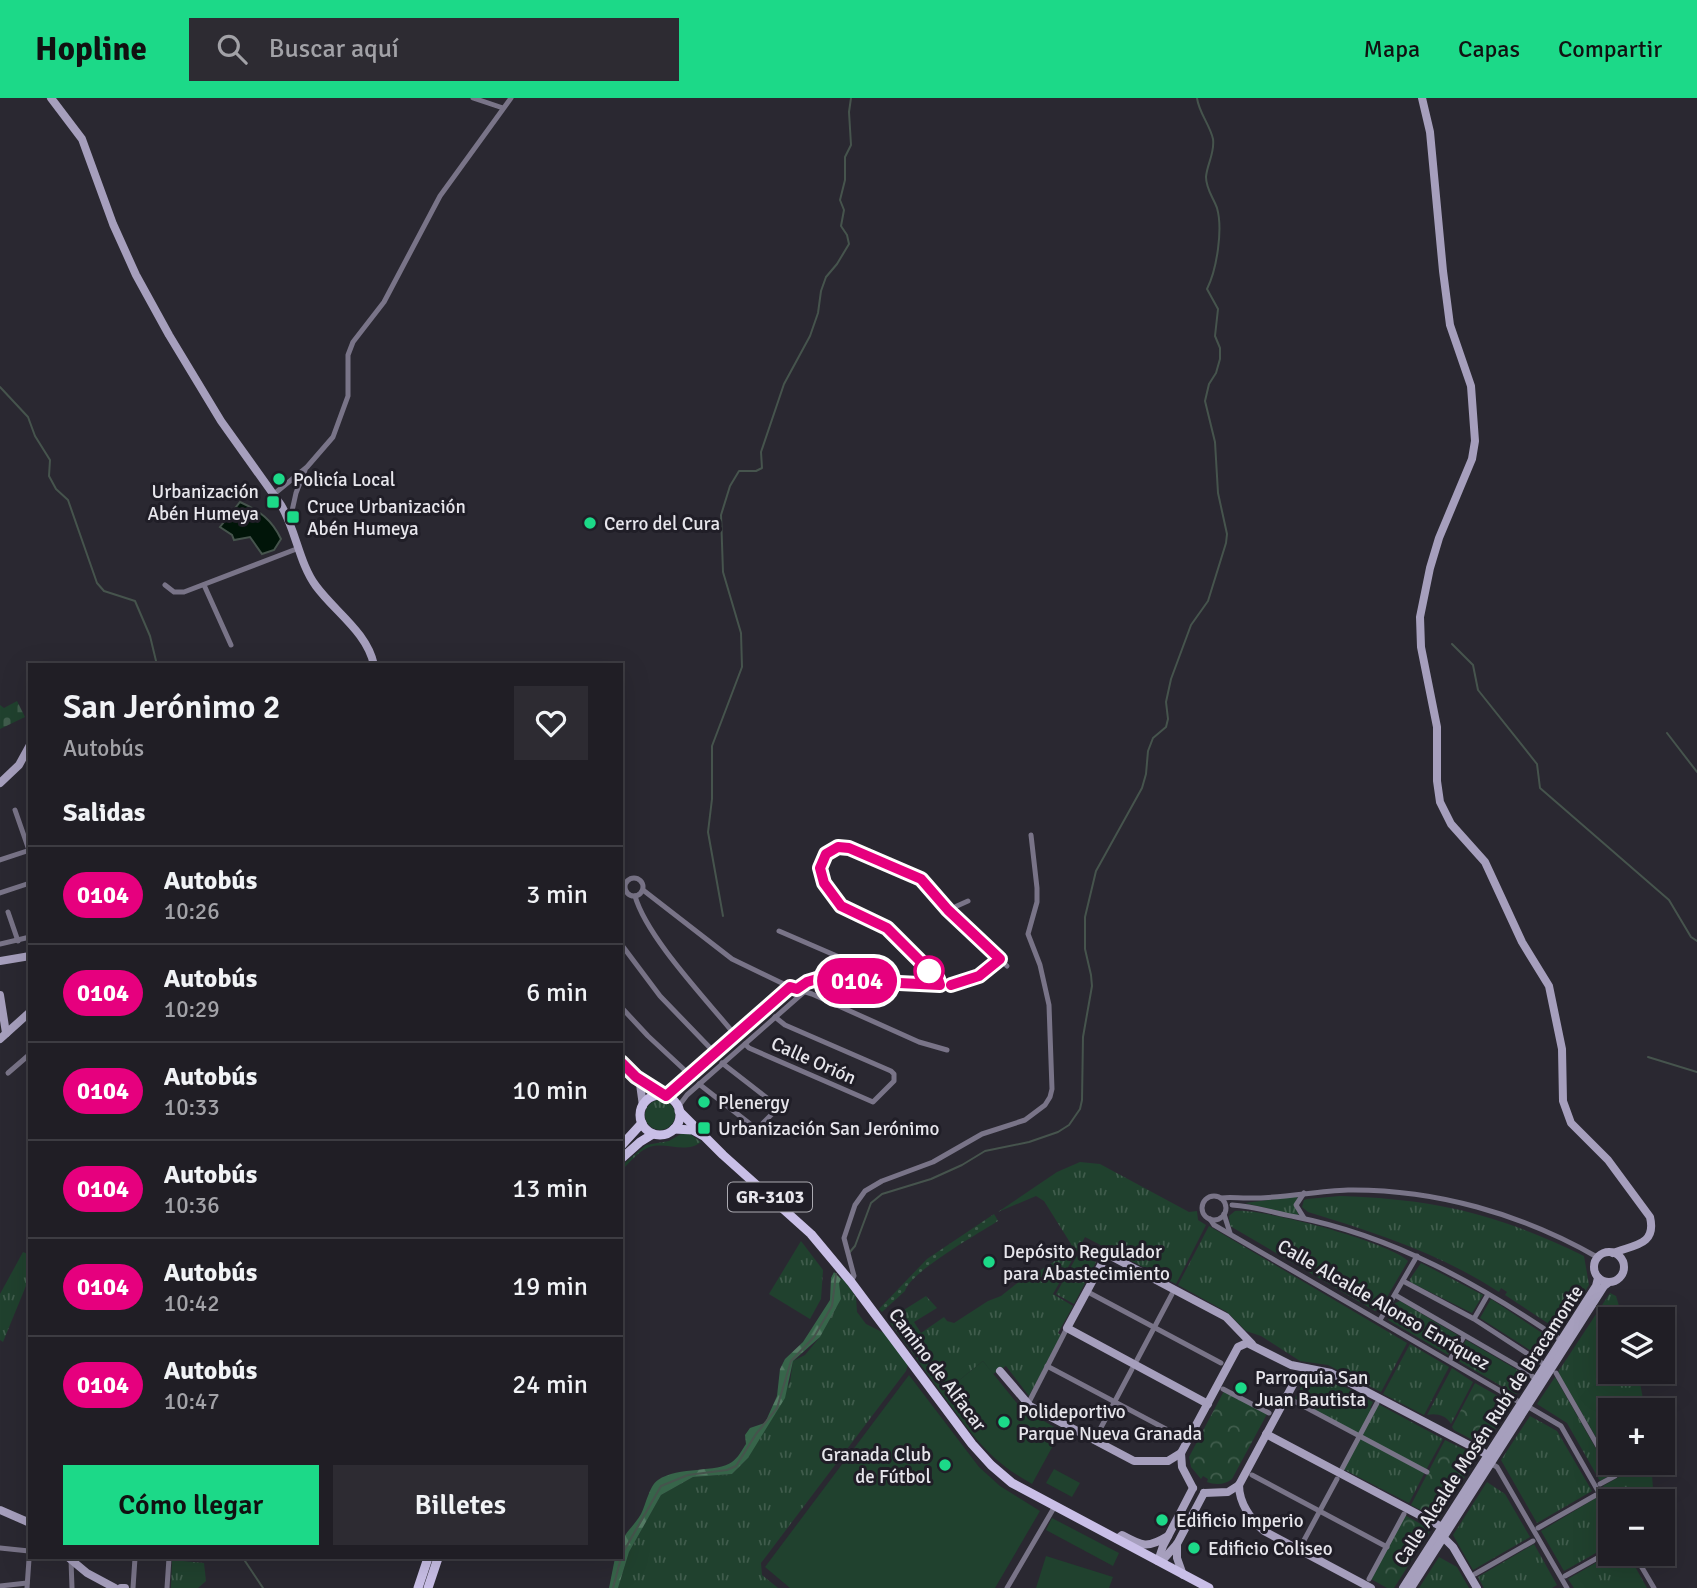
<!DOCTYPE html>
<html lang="es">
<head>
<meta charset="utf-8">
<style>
  :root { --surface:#201e25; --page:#2d2b32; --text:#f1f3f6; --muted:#a2a2a7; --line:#3d3c42; --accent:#1cd988 }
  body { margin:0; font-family:Signika,sans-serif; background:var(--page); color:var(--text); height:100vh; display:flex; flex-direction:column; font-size:26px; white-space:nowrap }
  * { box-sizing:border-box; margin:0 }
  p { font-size:23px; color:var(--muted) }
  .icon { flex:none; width:38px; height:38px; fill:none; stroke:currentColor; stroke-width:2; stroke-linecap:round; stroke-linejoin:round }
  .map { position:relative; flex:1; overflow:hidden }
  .details { position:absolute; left:28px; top:565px; width:595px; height:896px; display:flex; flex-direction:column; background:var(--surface); border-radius:0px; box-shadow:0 7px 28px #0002,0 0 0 2px var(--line) }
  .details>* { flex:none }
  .badge { padding:0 14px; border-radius:23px; font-size:24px; line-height:46px }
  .controls { position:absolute; left:1598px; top:1209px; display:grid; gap:14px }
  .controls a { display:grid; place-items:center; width:77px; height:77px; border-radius:0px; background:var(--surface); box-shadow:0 7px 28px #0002,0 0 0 2px var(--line); font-size:35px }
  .map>.badge { position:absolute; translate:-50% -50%; box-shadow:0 0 0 4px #fff }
  h2 { padding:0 35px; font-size:26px; line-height:63px }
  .round { display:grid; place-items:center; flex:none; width:74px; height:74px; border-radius:0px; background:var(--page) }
  .head { display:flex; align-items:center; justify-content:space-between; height:119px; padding:0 35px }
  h1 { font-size:33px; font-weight:600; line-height:52px }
  .primary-button { display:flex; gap:14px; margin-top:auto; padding:14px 35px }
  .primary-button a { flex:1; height:80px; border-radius:0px; background:var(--accent); color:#111; font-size:28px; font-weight:600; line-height:80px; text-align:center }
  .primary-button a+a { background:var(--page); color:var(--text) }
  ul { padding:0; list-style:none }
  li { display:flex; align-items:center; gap:21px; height:98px; padding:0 35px; border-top:2px solid var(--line) }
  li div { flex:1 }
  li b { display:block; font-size:26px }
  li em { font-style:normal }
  li .badge { min-width:77px; font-weight:700; text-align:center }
  header { display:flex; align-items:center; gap:42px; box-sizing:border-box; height:98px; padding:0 35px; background:var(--accent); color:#111 }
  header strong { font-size:33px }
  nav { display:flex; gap:38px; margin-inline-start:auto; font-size:24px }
  .search { width:490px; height:63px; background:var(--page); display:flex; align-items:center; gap:18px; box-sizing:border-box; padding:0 24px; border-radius:0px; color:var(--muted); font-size:26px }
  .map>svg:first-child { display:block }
  .grass { fill:url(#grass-tufts) }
  .forest { fill:url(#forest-firs) }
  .cemetery { fill:url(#cemetery-stones) }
  .park { fill:url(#park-crowns) }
  .garden { fill:url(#garden-dots) }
  .pitch { fill:#20412e }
  .water { fill:#011509; stroke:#46544d; stroke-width:2 }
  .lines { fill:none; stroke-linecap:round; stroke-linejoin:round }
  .stream { stroke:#46544d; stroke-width:2 }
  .street { stroke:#797488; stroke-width:5 }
  .secondary { stroke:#a69fbd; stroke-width:8 }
  .primary { stroke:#c9bfe7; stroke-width:9 }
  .line-casing { stroke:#fff; stroke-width:16 }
  .line { stroke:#e6007e; stroke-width:10 }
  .poi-dot { fill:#1cd988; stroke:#201e27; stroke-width:2.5 }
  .stop-dot { fill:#fff; stroke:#e6007e; stroke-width:3.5 }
  .labels { text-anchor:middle; stroke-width:6; stroke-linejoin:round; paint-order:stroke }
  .shield { fill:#201e27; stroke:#abaab1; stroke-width:2 }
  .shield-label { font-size:18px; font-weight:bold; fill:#e7e6ec }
  .poi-label { font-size:19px; fill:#e7e6ec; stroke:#201e27; text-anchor:start }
  .street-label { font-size:19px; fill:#e7e6ec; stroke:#201e27 }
</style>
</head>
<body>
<header>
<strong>Hopline</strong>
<div class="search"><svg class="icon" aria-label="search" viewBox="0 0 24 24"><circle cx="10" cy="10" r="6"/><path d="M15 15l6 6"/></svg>Buscar aquí</div>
<nav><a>Mapa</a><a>Capas</a><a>Compartir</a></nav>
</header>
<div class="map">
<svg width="1697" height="1490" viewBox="0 0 1697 1490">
  <defs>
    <pattern id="grass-tufts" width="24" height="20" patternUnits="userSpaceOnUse" patternTransform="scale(1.75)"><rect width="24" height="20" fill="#20412e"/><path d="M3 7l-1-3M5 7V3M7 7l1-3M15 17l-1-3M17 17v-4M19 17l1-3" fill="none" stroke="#405c4c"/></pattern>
    <pattern id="forest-firs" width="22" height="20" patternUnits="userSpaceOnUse" patternTransform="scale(1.75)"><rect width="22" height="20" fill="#37654a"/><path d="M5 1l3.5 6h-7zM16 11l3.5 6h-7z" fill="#547b64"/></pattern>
    <pattern id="cemetery-stones" width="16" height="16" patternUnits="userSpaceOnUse" patternTransform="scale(1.75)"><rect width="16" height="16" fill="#20412e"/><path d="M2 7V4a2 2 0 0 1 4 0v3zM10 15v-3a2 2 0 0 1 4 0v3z" fill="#405c4c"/></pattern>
    <pattern id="park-crowns" width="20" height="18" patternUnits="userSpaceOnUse" patternTransform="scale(1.75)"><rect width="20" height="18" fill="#20412e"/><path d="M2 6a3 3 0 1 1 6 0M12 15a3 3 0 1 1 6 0" fill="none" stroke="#405c4c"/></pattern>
    <pattern id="garden-dots" width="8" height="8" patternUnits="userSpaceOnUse" patternTransform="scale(1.75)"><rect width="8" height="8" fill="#20412e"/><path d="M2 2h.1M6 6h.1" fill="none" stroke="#405c4c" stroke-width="1.8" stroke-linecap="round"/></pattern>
  </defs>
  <rect width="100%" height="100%" fill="#2a2831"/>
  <g class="grass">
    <circle cx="660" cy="1017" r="15"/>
    <path d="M681,1036H690L701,1044C684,1057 665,1042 647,1050C637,1055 629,1065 621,1073V1068L646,1047L669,1043Z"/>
    <path d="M1080,1064L1100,1066L1189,1114L1197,1113L1198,1122L1206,1127L1176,1186L1085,1139L1053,1196L1073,1208L1058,1235L1061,1237L1029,1298L1006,1268L993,1276L983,1263L942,1296L916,1260L918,1258H915L888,1222L926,1198L937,1210L914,1224L921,1235L944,1219L947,1223L954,1225L988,1203L1001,1198L1020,1183L1022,1184L1066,1156L1069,1159L1071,1146L1044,1103L1036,1098L998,1114L1057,1074Z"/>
    <path d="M1298,1098L1295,1109L1299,1118L1245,1105Z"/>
    <path d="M1340,1098C1435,1101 1498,1116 1584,1158L1589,1187L1561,1230H1555L1505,1197L1507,1194L1501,1190L1499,1194C1441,1156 1374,1134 1308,1114L1302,1109L1304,1102L1307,1101Z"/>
    <path d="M1235,1113C1263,1110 1389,1144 1408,1163L1380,1211L1375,1213L1230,1128L1229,1118Z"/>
    <path d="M1209,1128L1407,1245L1381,1294L1328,1267L1300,1263L1261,1238L1246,1233L1227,1214L1178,1187Z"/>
    <path d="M801,1143L823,1172L821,1201L810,1221L769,1196Z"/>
    <path d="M23,1154L30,1157V1178L3,1244L0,1242V1196Z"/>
    <path d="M1077,1158L1096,1164L1074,1206L1056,1196Z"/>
    <path d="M1421,1165L1483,1197L1472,1215L1410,1184V1181Z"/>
    <path d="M842,1179L856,1199L857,1214L866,1226L884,1235L908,1266L906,1273L761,1465L762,1477L778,1490H618L629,1454L661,1397L693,1379L732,1376L748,1360L790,1284L793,1263L805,1257L820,1239L841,1201L839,1185Z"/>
    <path d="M1610,1195L1616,1198L1623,1221L1610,1222V1274H1638L1645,1312H1610V1363L1558,1274Z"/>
    <path d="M1491,1201L1551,1241L1541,1259L1480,1220Z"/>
    <path d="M1400,1203L1459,1238L1448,1257L1388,1222L1395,1205Z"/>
    <path d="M1466,1242L1526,1277L1528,1281L1519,1295L1515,1296L1455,1261Z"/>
    <path d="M1410,1246L1449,1269L1424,1317L1383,1296Z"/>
    <path d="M1452,1270L1473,1284L1451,1326C1446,1317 1436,1315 1427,1317Z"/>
    <path d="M1313,1278L1328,1280L1373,1304L1370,1310L1372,1311L1359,1336L1294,1302L1305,1282Z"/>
    <path d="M1555,1279L1611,1377L1600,1383L1567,1325L1537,1306Z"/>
    <path d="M1378,1306L1443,1341L1426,1372L1361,1337Z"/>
    <path d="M1530,1318L1557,1333L1592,1393L1537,1425L1501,1362Z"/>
    <path d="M1360,1340L1425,1374L1409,1405L1343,1371Z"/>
    <path d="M1611,1365H1651L1654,1403H1612L1603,1388L1619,1379L1616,1373L1619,1371L1616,1365L1612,1367Z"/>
    <path d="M1487,1384L1505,1396L1530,1439L1473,1472L1453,1437Z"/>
    <path d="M1596,1400L1610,1425V1447L1564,1473L1541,1433Z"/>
    <path d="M1534,1446L1557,1487L1552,1490H1484L1478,1479Z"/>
    <path d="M1611,1456H1628L1647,1490H1574L1568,1481Z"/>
    <path d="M1439,1459L1457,1469L1469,1490H1419Z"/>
    <path d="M172,1462L204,1465L206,1483L198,1490H171Z"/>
  </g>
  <path class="forest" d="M834,1174L841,1181L839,1185L841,1201L820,1239L793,1263L785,1300L748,1360L732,1376L693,1379L661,1397L629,1454L618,1490H609L615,1460H621C621,1433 629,1436 641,1416C646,1407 649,1388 658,1382C678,1368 718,1375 732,1364C738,1360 742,1352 746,1346L745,1337L750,1330L765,1325L777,1298L780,1271L785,1261L803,1244L830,1202L831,1180Z"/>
  <path class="cemetery" d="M17,603L25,619L0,631V607L4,610Z"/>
  <g class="park">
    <path d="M1475,1285L1512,1306L1484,1348L1454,1332L1452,1329Z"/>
    <path d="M1224,1293L1267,1316L1232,1381C1225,1387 1215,1387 1207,1384L1208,1381L1203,1378L1201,1381L1191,1369L1189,1359Z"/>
    <path d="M1445,1342L1478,1358L1438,1421L1411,1407Z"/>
    <path d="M1405,1417L1431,1432L1394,1490H1387L1371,1481Z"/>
  </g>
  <path class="garden" d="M994,1116L998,1123C979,1135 910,1174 905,1193L882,1214L879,1211L927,1161Z"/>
  <g class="pitch">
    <path d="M983,1263L1020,1309L1061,1333L1032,1386C987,1361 972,1336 942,1296Z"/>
    <path d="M909,1277L979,1369L1000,1388L1040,1413L995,1490H790L765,1469Z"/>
    <path d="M1054,1371L1080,1385L1072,1399L1046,1385Z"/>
    <path d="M1052,1420L1119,1455L1113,1468L1046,1432Z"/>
    <path d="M1046,1458L1113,1479L1109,1490H1036Z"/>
  </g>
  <path class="water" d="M240,404C260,413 272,422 281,441L274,452L262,456L250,439L234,442L232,437L220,429Z"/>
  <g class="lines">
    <g class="stream">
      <path d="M0,289L28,319L35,338L50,362L49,378L56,391L68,402L97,485L104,493L135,503L150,538L157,567"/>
      <path d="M1452,546L1473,567L1478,592L1537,666L1540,690L1669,802L1691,839L1697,843"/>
      <path d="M1667,635L1697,674"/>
      <path d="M723,818L708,734L712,701V648L742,569L741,535L723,474L721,417L730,388L739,373H756L762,370L761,354L784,286L810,238L818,215L821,193L826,179L837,166L849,146L847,137L841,128L844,112L840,102L845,82V59L851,47L849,14L851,0"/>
      <path d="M1648,959L1697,974"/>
      <path d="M849,1155L855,1148L871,1105L882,1096L931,1081L962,1067L985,1053L1029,1044L1058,1034L1069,1027L1080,1011L1082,1002L1083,939L1092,888L1091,877L1085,851V819L1096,773L1142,690L1146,676L1148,653L1153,640L1166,629L1168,621L1166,604L1171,581L1191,527L1208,503L1226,445L1227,436L1218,395L1215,344L1205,303L1209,286L1216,275L1220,261V250L1215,238L1218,211L1207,191C1217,171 1223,131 1217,110C1213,99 1206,91 1206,79C1207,66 1215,55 1213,41C1210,27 1199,15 1197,0"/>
      <path d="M621,1458L661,1388L688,1377L727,1372L736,1368L756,1336L777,1310L791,1263L814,1239L832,1208L836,1176"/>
      <path d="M243,1460L263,1490"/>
      <path d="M613,1490L621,1460"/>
    </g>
    <g class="street">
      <path d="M473,0L503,10"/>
      <path d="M274,396L307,369L333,339L348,298V257L353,244L384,204L440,98L511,0"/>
      <path d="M290,422L296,395L305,372"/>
      <path d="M165,487L174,494H184L299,450"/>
      <path d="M204,487L231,547"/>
      <path d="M15,712L30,755"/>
      <path d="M0,762L30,752"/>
      <circle cx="634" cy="789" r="9"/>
      <path d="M643,792L732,861L790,889L812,896L919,944L947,952"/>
      <path d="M0,795L30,785"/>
      <path d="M635,798C647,840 707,902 735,937"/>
      <path d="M948,812L968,803"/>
      <path d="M8,814L18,843"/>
      <path d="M779,833L860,868L878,871L888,879V884"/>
      <path d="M0,846L30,839"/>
      <path d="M621,846L660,898L715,955"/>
      <path d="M940,887L938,881L907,852L887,830L841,808L824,785L820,770L826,756L838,749H849L921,781L948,812L1007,868"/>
      <path d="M797,891L811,881H817L951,887L979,878L1000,861"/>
      <path d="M621,909L648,938L690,977"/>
      <path d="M745,946L749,950L873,1004L894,983V976L891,973L785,927L775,919"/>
      <path d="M8,975L30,956"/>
      <path d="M699,986L754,1029H759L776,1012V1007L722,965"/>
      <path d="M666,998L790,889"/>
      <path d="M678,1009L687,997L804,894"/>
      <circle cx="1214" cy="1110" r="12"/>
      <path d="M1221,1100C1229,1099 1238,1100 1247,1100C1281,1101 1314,1093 1348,1092C1435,1091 1522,1116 1597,1159"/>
      <path d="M1232,1107C1254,1108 1274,1115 1296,1119C1393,1138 1480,1187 1561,1242"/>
      <path d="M1224,1116L1230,1135"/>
      <path d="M1304,1120L1296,1107L1304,1095"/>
      <path d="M1210,1121L1214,1127L1226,1134L1521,1305"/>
      <path d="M1403,1183L1474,1221L1545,1267"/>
      <path d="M851,1184L854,1178L844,1140L855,1107L865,1093L882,1083L933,1064L982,1036L1025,1022L1045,1007L1050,999L1052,991L1049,907L1040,867L1028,836L1037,804V790L1031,737"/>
      <path d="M1086,1193L1221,1265"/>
      <path d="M1395,1197L1528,1274L1536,1282"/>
      <path d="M1475,1219L1487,1198"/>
      <path d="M1380,1222L1417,1158"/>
      <path d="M1451,1260L1463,1240"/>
      <path d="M1137,1262L1172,1196"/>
      <path d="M1047,1268L1181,1339"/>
      <path d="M1556,1275L1615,1378L1600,1386"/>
      <path d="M1223,1291L1269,1315"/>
      <path d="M1030,1302L1067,1230"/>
      <path d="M1292,1302L1427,1374"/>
      <path d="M1527,1308L1561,1328L1610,1414"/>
      <path d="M1097,1337L1132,1271"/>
      <path d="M1490,1365L1497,1369L1567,1490"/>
      <path d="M1342,1371L1377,1305"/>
      <path d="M1252,1377L1387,1449"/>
      <path d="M1538,1430L1596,1397"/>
      <path d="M1302,1446L1337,1381"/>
      <path d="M0,1450L29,1453"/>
      <path d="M1634,1456L1654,1490"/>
      <path d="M71,1462L72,1490"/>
      <path d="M1475,1476L1533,1443"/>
      <path d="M1565,1478L1610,1453"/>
      <path d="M1369,1481L1404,1416"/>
      <path d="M0,1488L27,1485"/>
      <path d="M27,1490L30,1447"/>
      <path d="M133,1490L135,1460"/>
      <path d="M167,1490L169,1460"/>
      <path d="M1007,1490L1055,1408"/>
    </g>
    <g class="secondary">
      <path d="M51,0L82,41L113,126L136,177L169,237L221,323L281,407C296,432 299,465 316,488C335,514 367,534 374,567"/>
      <path d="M1422,0L1430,34L1443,173L1450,227L1471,288L1475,343L1472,361L1439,440L1430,470L1420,519L1421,549L1437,629V683L1440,704L1451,726L1485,764L1522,844L1549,888L1562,951L1563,1003L1571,1025L1608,1062L1650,1119C1657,1148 1632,1147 1613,1155"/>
      <path d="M0,685L19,667L30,647"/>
      <path d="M0,863L30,858"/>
      <path d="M0,897L6,935"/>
      <path d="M0,941L30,914"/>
      <path d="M621,964L640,986L643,1008"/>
      <path d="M638,980L661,997"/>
      <circle cx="1609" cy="1169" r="15"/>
      <path d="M1000,1273L1030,1308L1134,1363H1168L1181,1355"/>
      <path d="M1208,1306L1067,1230L1107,1156L1226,1219L1252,1246"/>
      <path d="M1266,1336L1442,1429"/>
      <path d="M1239,1387C1239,1405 1251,1422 1264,1433L1371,1490"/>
      <path d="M1193,1390L1182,1369L1181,1355L1238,1249L1247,1245L1291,1267L1331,1275L1488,1357"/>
      <path d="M1204,1395L1228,1394L1239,1387L1296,1281"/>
      <path d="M0,1412L30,1425"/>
      <path d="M1443,1439L1453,1449L1477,1490"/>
      <path d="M1117,1441L1122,1437C1142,1448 1147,1451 1168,1438"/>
      <path d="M1177,1446V1460L1183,1477"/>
      <path d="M69,1460L87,1475L115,1490"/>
      <path d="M1158,1463L1163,1448L1193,1390"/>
      <path d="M1161,1464L1177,1446L1204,1395"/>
      <path d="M121,1490H125"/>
      <path d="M1403,1490L1596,1188L1598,1180"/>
      <path d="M1411,1490L1604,1188L1608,1185"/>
    </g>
    <g class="primary">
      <circle cx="660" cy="1017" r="20"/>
      <path d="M679,1013L723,1057L811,1136L851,1184L972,1346L991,1367L1012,1385L1209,1490"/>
      <path d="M674,1031L693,1032L702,1037"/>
      <path d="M621,1048L642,1025"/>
      <path d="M621,1061L640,1044L653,1036"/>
      <path d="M418,1490L428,1460"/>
      <path d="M428,1490L438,1460"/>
    </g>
  </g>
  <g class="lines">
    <g class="line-casing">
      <path id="line" d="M621,964L636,979L666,998L790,889L797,891L807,884L817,881L940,887L938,881L887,830L841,808L824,785L820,770L826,756L838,749L849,750L921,781L948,812L1000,861L979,878L951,887"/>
    </g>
    <use href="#line" class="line"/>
  </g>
  <g class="poi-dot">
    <circle cx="279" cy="381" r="7"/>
    <rect x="266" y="397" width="14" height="14" rx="3.5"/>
    <rect x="286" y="412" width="14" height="14" rx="3.5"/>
    <circle cx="590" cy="425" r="7"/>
    <circle cx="704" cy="1004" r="7"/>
    <rect x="697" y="1023" width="14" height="14" rx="3.5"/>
    <circle cx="989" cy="1164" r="7"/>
    <circle cx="1241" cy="1290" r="7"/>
    <circle cx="1004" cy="1324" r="7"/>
    <circle cx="945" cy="1367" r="7"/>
    <circle cx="1162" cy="1422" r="7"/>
    <circle cx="1194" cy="1450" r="7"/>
  </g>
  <circle class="stop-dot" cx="929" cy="873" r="14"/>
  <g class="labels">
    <rect class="shield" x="728" y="1084.5" width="84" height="29" rx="5"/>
    <g class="shield-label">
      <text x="770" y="1105">GR-3103</text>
    </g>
    <g class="poi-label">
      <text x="293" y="388">Policía Local</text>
      <text x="259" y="400" text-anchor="end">Urbanización<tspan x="259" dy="22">Abén Humeya</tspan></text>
      <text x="307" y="415">Cruce Urbanización<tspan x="307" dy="22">Abén Humeya</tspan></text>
      <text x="604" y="432">Cerro del Cura</text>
      <text x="718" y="1011">Plenergy</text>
      <text x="718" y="1037">Urbanización San Jerónimo</text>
      <text x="1003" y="1160">Depósito Regulador<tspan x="1003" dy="22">para Abastecimiento</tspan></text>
      <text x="1255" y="1286">Parroquia San<tspan x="1255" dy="22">Juan Bautista</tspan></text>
      <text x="1018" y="1320">Polideportivo<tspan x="1018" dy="22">Parque Nueva Granada</tspan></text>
      <text x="931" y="1363" text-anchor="end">Granada Club<tspan x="931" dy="22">de Fútbol</tspan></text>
      <text x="1176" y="1429">Edificio Imperio</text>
      <text x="1208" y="1457">Edificio Coliseo</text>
    </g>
    <g class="street-label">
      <text transform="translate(814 962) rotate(24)" y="7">Calle Orión</text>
      <text transform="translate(1384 1206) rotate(30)" y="7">Calle Alcalde Alonso Enríquez</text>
      <text transform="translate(938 1271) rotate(53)" y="7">Camino de Alfacar</text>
      <text transform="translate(1488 1327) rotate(-57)" y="7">Calle Alcalde Mosén Rubí de Bracamonte</text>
    </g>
  </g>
</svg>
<div class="controls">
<a><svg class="icon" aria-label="layers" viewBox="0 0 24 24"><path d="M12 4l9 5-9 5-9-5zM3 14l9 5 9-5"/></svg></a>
<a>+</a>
<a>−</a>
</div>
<b class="badge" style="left:857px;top:883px;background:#e6007e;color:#fff">0104</b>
<section class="details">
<div class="head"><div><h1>San Jerónimo 2</h1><p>Autobús</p></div><a class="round"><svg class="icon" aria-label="heart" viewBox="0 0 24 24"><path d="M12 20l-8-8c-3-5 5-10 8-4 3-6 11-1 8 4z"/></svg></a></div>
<h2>Salidas</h2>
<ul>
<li><span class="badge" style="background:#e6007e;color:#fff">0104</span><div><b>Autobús</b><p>10:26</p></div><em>3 min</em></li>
<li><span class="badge" style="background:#e6007e;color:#fff">0104</span><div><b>Autobús</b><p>10:29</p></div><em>6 min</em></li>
<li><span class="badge" style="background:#e6007e;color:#fff">0104</span><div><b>Autobús</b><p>10:33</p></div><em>10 min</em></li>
<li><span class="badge" style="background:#e6007e;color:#fff">0104</span><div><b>Autobús</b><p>10:36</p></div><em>13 min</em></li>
<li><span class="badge" style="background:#e6007e;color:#fff">0104</span><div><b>Autobús</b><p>10:42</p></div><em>19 min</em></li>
<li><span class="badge" style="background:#e6007e;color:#fff">0104</span><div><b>Autobús</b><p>10:47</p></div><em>24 min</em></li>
</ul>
<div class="primary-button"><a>Cómo llegar</a><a>Billetes</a></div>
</section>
</div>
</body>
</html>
